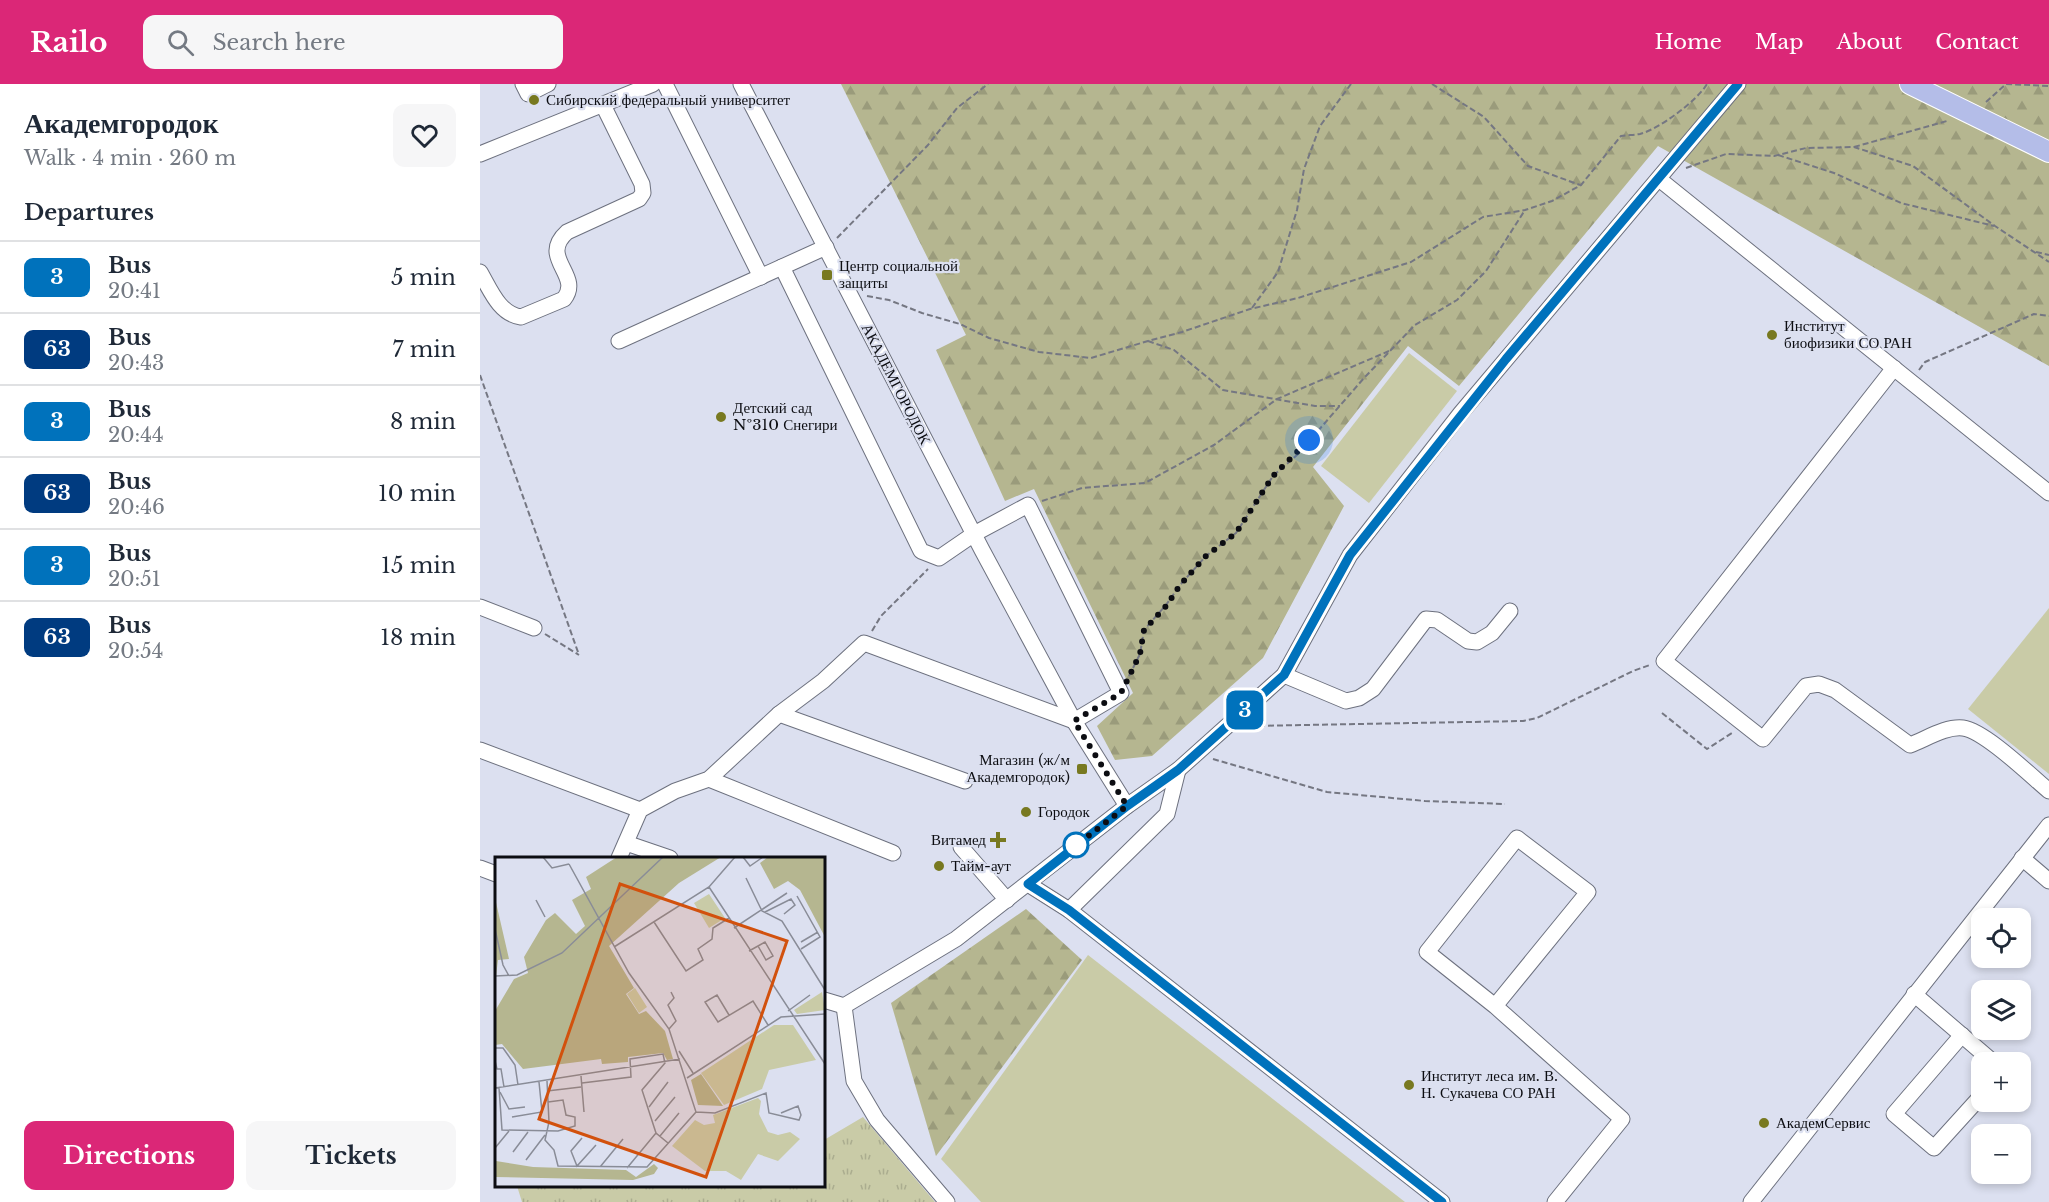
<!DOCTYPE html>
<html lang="en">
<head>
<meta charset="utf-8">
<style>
  :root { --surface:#fff; --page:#f6f6f7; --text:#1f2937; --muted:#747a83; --line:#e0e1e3; --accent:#db2777 }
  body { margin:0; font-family:"Libre Baskerville",serif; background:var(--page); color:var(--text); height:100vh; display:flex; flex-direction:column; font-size:22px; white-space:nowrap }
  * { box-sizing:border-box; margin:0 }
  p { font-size:20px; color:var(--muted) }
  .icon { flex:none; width:33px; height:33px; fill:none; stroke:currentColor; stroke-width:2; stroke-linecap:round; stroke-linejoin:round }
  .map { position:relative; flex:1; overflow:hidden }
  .details { display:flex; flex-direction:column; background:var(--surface); width:480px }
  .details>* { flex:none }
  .badge { padding:0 12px; border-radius:9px; font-size:21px; line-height:39px }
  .tools { position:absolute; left:1491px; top:824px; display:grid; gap:12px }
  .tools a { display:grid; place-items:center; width:60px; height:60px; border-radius:12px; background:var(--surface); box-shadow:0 3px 9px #0003; font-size:30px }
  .you { position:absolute; width:30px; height:30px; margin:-15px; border:4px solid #fff; border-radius:50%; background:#1a73e8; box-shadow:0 0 0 9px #1a73e833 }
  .map>.badge { position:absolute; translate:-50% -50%; box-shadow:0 0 0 3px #fff }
  h2 { padding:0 24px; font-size:22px; line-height:54px }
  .round { display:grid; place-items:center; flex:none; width:63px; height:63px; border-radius:12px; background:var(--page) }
  .overview { display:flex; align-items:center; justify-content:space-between; height:102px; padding:0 24px }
  h1 { font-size:28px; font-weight:700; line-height:45px }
  .primary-button { display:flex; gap:12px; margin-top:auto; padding:12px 24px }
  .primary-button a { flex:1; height:69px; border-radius:12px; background:var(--accent); color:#fff; font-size:24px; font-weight:700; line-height:69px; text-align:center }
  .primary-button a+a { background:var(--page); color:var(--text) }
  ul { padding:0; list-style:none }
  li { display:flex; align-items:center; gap:18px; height:72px; padding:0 24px; border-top:2px solid var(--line) }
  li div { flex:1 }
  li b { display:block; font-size:22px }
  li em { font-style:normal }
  li .badge { min-width:66px; font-weight:700; text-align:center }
  header { display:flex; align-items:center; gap:36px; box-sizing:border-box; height:84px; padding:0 30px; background:var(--accent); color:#fff }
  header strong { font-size:28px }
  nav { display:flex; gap:33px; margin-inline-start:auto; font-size:21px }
  .search { width:420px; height:54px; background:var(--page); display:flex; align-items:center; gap:15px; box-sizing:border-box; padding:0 21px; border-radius:12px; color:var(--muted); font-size:22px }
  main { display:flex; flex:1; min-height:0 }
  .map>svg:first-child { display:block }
  .grass { fill:url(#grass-tufts) }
  .forest { fill:url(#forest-firs) }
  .park { fill:#c9cba7 }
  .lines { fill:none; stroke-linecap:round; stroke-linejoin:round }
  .minor-casing { stroke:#6d717f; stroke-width:17 }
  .major-casing { stroke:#fff; stroke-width:22 }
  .path { stroke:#757782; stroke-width:2; stroke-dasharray:6 3; stroke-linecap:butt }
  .minor { stroke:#fff; stroke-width:15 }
  .major { stroke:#b4bde8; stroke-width:20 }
  .line-casing { stroke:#fff; stroke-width:14 }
  .line { stroke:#0072bc; stroke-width:9 }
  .walk { stroke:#0c0d12; stroke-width:6; stroke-dasharray:0 10.8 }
  .poi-dot { fill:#787920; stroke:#dce0f0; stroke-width:2 }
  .stop-dot { fill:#fff; stroke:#0072bc; stroke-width:3 }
  .labels { text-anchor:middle; stroke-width:4.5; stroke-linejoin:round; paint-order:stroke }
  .poi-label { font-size:15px; fill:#0c0d12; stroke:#dce0f0; text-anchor:start }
  .street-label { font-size:15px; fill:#0c0d12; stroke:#dce0f0 }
  .inset-road { fill:none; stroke:#898c97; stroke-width:1.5 }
  .view { fill:#d2510d; fill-opacity:0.15; stroke:#d2510d; stroke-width:3 }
  .inset-edge { fill:none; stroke:#0c0d12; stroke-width:3 }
</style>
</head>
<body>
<header>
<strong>Railo</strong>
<div class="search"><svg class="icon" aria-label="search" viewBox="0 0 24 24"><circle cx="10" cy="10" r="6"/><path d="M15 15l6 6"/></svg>Search here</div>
<nav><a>Home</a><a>Map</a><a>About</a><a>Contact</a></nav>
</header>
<main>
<section class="details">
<div class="overview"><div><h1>Академгородок</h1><p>Walk · 4 min · 260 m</p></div><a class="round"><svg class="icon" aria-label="heart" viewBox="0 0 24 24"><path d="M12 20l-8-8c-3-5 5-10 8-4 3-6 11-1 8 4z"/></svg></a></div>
<h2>Departures</h2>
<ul>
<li><span class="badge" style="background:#0072bc;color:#fff">3</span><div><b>Bus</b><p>20:41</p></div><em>5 min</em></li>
<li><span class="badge" style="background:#003b80;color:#fff">63</span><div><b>Bus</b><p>20:43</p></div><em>7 min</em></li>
<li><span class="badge" style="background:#0072bc;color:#fff">3</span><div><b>Bus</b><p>20:44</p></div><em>8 min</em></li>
<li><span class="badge" style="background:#003b80;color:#fff">63</span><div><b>Bus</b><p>20:46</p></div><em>10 min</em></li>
<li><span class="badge" style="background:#0072bc;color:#fff">3</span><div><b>Bus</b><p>20:51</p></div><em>15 min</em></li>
<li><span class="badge" style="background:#003b80;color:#fff">63</span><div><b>Bus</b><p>20:54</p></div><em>18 min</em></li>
</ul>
<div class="primary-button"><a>Directions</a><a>Tickets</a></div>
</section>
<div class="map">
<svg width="1569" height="1118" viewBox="0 0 1569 1118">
  <defs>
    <pattern id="grass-tufts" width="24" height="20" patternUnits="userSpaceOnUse" patternTransform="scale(1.5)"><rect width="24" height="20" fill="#c9cba7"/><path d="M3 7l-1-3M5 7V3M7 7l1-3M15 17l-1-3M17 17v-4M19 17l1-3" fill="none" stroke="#abad8f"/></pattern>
    <pattern id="forest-firs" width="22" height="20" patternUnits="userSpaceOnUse" patternTransform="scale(1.5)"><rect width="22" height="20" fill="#b5b690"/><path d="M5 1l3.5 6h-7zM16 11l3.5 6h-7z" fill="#9a9b7b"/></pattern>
  </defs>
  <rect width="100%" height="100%" fill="#dce0f0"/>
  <path class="grass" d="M383,1033L455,1118H42L37,1102H344V1056Z"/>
  <g class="forest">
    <path d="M361,0H1569V282L1178,62L979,302L928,262L833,383L864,422L783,574L672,672L635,676L617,642L653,609L554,405L525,417L456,266L486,251Z"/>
    <path d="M546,825L602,876L456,1072L411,919Z"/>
  </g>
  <g class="park">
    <path d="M929,269L977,307L889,419L841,382Z"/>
    <path d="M1569,524V690L1488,625Z"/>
    <path d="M608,871L925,1118H501L461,1075Z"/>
  </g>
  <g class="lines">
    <g class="minor-casing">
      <g id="minor">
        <path d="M43,0L48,10L68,0"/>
        <path d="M185,0L281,193"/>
        <path d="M261,0L502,466L594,637L647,722"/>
        <path d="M0,70L173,0"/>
        <path d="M1179,95L1569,409"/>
        <path d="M0,188C10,205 19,230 41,233L84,215C103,191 58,174 87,148L159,115L163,109L162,100L123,21"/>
        <path d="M139,257L346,163"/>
        <path d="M1414,284L1184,577L1283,655L1326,602L1339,600L1355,606L1430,661C1446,655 1466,642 1483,644C1505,647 1551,692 1569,707"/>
        <path d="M0,523L54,544"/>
        <path d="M804,591L866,617L879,614L893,605L946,535L957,536L988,557L997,558L1012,549L1030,527"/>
        <path d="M299,630L485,697"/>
        <path d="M0,666L160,726"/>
        <path d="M229,695L413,769"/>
        <path d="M146,759L190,774"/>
        <path d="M481,763L527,816"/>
        <path d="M139,774L160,726L195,707L229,695L299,630L343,597L384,559L594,637L641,609L548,421L494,450L459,474L441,467L302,183"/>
        <path d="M1542,774L1569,797"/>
        <path d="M0,784L16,790"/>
        <path d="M548,800L589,826L962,1118"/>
        <path d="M589,826L687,730L698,686"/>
        <path d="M1434,910L1513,978"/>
        <path d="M344,916L364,922L476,855L647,722L698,686L804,591L870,471L980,330L1258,0"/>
        <path d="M364,922L374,997L397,1036L467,1118"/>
        <path d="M1015,922L1108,808L1037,754L947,868L1015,922L1142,1035L1075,1118"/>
        <path d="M1482,951L1414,1030L1454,1064L1502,1011"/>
        <path d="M1271,1118L1569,741"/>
      </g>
    </g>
    <g class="major-casing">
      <path id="major" d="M1430,0L1569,68"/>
    </g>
    <g class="path">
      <path d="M952,0L1004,33L1048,82L1100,101"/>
      <path d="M1506,18L1526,0L1569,2"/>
      <path d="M1374,63L1467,37"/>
      <path d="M1298,71L1354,89L1421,119L1514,142"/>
      <path d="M1206,84L1246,70L1294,72L1326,64L1374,63L1433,82L1515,142L1569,178"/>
      <path d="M357,154L448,61L477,24L508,0"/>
      <path d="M1556,168L1569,171"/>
      <path d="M387,212L409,216L442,229L480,240L509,254L559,268L611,274L668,257L702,248L770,225L818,214L931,178L1003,133L1045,126L1072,117L1101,101L1141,52C1147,51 1154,51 1160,50C1179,45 1217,17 1227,0"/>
      <path d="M772,224L798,188L817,126L824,85L840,42L871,0"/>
      <path d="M668,257L694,266L743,306L835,322H860"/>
      <path d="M1439,286L1445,278L1554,230L1569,232"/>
      <path d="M0,291L99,571"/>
      <path d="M562,417L602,404L665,399L734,361L797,315L909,267"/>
      <path d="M392,547L401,532L448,485"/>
      <path d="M65,550L99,571"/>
      <path d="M649,592L660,570L664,546L686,521L700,501L726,472L756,449L793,392L817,371L884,294L935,241L977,216L1006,187L1045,126"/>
      <path d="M1182,629L1227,665L1252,649"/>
      <path d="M770,642L1043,637L1057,634L1153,587L1170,581"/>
      <path d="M733,675L847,708L945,717L1025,720"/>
    </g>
    <use href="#minor" class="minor"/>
    <use href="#major" class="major"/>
  </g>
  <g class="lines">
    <g class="line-casing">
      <path id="line" d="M962,1118L589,826L548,800L647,722L698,686L804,591L870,471L1026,275L1258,0"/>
    </g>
    <use href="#line" class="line"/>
    <path class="walk" d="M596,761L594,763L647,722L594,637L641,609L660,570L664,546L687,521L700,501L726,472L756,449L793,392L829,356"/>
  </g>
  <g class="poi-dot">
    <circle cx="54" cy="16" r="6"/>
    <rect x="341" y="185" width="12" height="12" rx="3"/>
    <circle cx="1292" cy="251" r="6"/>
    <circle cx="241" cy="333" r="6"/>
    <rect x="596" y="679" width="12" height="12" rx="3"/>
    <circle cx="546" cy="728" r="6"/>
    <path d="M515 747h6v6h6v6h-6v6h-6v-6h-6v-6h6z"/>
    <circle cx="459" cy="782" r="6"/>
    <circle cx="929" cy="1001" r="6"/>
    <circle cx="1284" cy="1039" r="6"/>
  </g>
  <circle class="stop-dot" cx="596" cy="761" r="12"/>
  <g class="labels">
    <g class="poi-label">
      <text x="66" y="21">Сибирский федеральный университет</text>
      <text x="359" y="187">Центр социальной<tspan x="359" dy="17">защиты</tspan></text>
      <text x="1304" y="247">Институт<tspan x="1304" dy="17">биофизики СО РАН</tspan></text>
      <text x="253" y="329">Детский сад<tspan x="253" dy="17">№310 Снегири</tspan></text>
      <text x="590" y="681" text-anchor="end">Магазин (ж/м<tspan x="590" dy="17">Академгородок)</tspan></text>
      <text x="558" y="733">Городок</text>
      <text x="506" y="761" text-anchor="end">Витамед</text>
      <text x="471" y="787">Тайм-аут</text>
      <text x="941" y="997">Институт леса им. В.<tspan x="941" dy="17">Н. Сукачева СО РАН</tspan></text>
      <text x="1296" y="1044">АкадемСервис</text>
    </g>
    <g class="street-label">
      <text transform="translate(416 300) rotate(63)" y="5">АКАДЕМГОРОДОК</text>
    </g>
  </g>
  <g transform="translate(15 773)">
    <rect width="330" height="330" fill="#dce0f0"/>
    <path d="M263,241L266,244L264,257L273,275L283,278L295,275L305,282L283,304L263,297L246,323L231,314H210L177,289L200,263L209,268L220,266L218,258Z" fill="#c9cba7"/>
    <path d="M122,0H226L184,26L114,89L139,131L131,137L144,157L151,154L170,174L178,202L172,203L168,196L133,200V205L107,207L106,202L28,212L7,187L0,188V154L19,122L33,116L29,100L51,63L60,56L81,77L90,69L77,43L96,32L91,20ZM273,0H330V80L305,33L293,24L279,32L265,6ZM0,41L14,102L3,103L0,127ZM206,217L228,249L203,248L196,223ZM1,304L38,310L131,313L141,320L159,307L163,311L159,317L138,323L0,320Z" fill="#b5b690"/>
    <path d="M214,37L230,61L214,71L199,46ZM140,131L152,150L144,156L132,137ZM327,135L330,153L302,157L299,153ZM279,168H298L321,203L274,213L267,232L229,248L206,216Z" fill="#c9cba7"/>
    <path class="inset-road" d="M48,0L57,11L74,7M248,0L255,9L268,0M251,21L267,54L287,64L330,133M214,30L330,207M302,39L325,80L306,92M41,43L50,60M270,55L296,42L300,48L289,57M159,65L191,114L208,103L203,92L217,82L218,71L234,61M239,71L292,36M0,72L8,108L14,119M306,85L323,75M119,90L214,30L240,0M254,94L263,89L270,85L278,99L271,103L263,89M0,119L22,118L67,96L168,0M293,154L315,138M234,158L222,138L210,145L223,165L258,144L273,168M174,172L181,164L173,148L179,141L176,135M0,191H8L20,208L23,228M184,194L198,216M0,204L2,212H6L9,230M86,219L89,255M192,221L286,160L330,157M52,224L54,265L50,283L59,293L63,309L152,310L201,255L174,172L134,116L74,7M87,226L136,220L135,202L168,197L170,206L147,233L161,276L173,286M0,231L185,202M4,231L7,273L63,274L80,269V260L71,258L68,243L53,245M52,234L86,230M5,235L14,252L30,250M154,250L173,225M201,255L220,256L271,236L274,256L304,263L306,258L303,249L286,256M17,260L47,255L44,225M160,264L180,240M165,279L184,256M87,281L76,294L82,309L101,288M0,291L14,274M18,295L33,275M31,303L50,278M105,310L128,282M132,311L161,276"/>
    <path class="view" d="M125,27L292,84L211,320L44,262Z"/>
    <rect width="330" height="330" class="inset-edge"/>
  </g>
</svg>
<div class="tools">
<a><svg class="icon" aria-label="locate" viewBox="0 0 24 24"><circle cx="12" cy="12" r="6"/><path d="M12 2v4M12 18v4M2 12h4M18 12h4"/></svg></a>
<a><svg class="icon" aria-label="layers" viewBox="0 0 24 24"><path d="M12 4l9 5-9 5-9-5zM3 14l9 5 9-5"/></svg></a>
<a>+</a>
<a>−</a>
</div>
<div class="you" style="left:829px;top:356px"></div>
<b class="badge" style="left:765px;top:626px;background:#0072bc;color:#fff">3</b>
</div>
</main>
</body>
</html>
